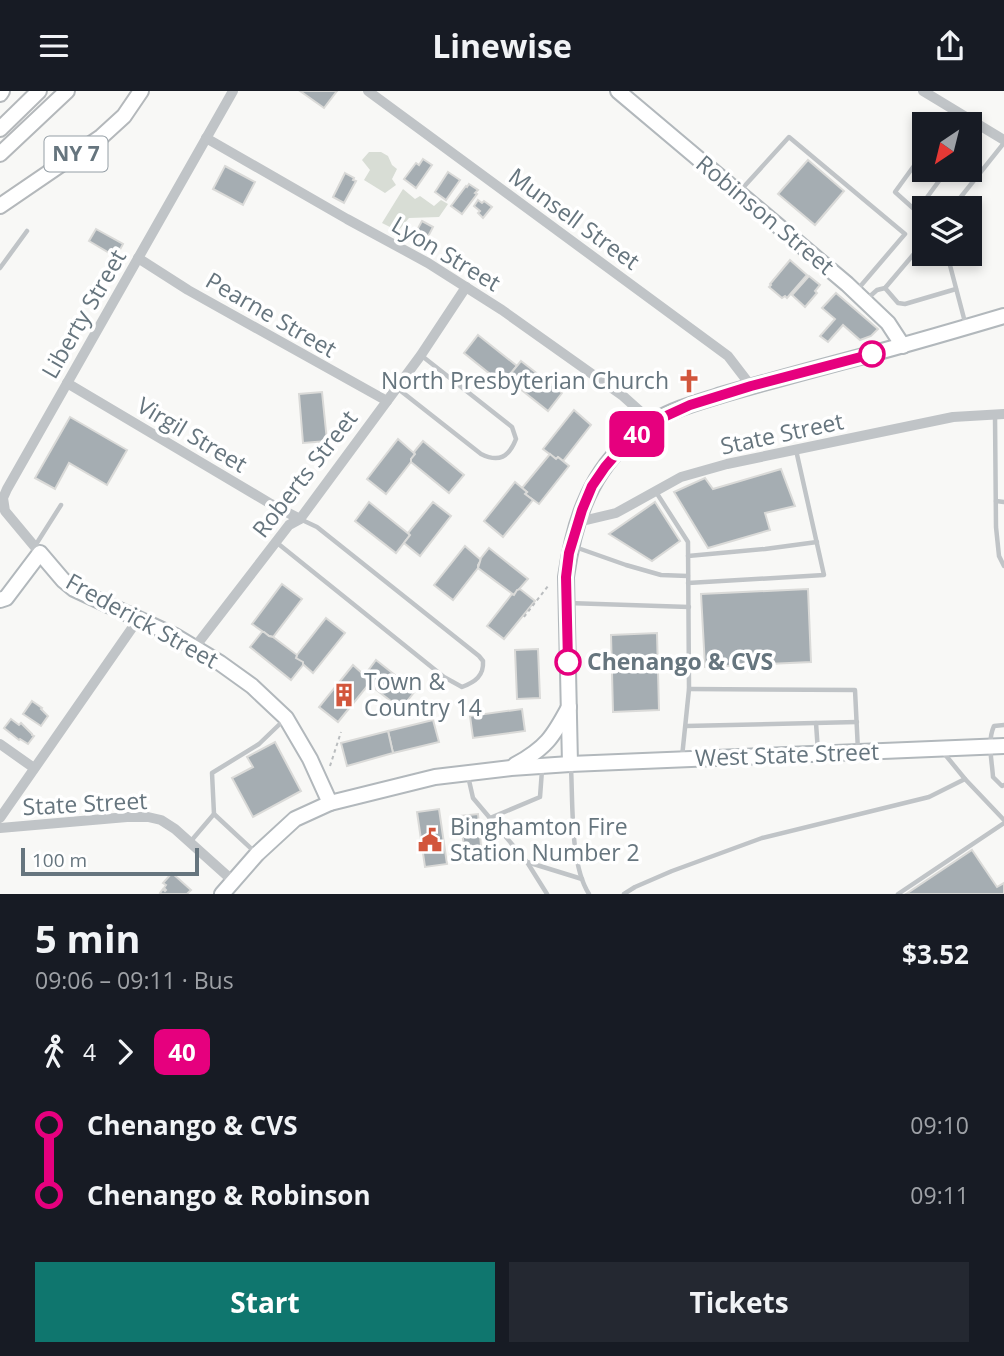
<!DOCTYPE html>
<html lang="en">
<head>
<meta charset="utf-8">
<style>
  :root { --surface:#171b24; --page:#242831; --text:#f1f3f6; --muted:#9ea1a6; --accent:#0f766e }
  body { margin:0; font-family:"Open Sans",sans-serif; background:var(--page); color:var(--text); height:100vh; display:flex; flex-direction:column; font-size:26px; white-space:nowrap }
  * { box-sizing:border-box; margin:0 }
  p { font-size:23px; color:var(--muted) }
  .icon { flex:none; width:38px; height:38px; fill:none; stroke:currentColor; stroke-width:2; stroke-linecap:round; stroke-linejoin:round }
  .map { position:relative; height:803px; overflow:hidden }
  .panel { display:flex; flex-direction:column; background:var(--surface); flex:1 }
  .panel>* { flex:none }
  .badge { padding:0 14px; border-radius:10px; font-size:24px; line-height:46px }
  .needle { width:46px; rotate:215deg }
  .buttons { position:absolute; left:912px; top:21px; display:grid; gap:14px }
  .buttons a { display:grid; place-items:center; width:70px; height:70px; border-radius:0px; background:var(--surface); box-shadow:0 4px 10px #0003; font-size:35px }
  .scale { position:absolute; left:21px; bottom:18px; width:178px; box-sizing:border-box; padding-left:7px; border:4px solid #66757e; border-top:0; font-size:19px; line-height:24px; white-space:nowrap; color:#66757e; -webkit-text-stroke:5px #fff; paint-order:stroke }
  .map>.badge { position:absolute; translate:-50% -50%; box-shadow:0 0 0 4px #fff }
  .legs { display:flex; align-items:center; gap:10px; height:77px; padding:0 35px; font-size:23px }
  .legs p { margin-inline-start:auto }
  .headline { display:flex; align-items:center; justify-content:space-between; height:119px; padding:0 35px }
  h1 { font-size:38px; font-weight:700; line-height:52px }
  .primary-button { display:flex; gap:14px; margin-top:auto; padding:14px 35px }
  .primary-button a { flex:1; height:80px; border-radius:0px; background:var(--accent); color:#fff; font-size:28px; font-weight:700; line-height:80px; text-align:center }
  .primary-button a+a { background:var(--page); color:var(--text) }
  ul { padding:0 35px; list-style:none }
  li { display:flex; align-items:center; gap:24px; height:70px; font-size:26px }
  li i { display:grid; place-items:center; width:10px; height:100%; margin:0 9px; background:currentColor }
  li i::after { content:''; width:18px; height:18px; margin:-9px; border:5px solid; border-radius:50%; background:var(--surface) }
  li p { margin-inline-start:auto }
  li:first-child i { background:linear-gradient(#0000 50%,currentColor 0) }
  li:last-child i { background:linear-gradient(currentColor 50%,#0000 0) }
  header { display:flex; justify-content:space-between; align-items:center; height:91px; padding:0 35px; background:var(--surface); font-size:32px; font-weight:700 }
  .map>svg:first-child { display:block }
  .green { fill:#d8ddd5 }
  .building { fill:#a5adb2; stroke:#dadad8; stroke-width:2 }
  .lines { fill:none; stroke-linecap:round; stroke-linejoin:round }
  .secondary-casing { stroke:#b2b8bc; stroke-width:18 }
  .primary-casing { stroke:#b4b8bb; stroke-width:18 }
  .path { stroke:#babdbf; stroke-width:2; stroke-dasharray:3.5 3.5; stroke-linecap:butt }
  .lane { stroke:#c0c4c7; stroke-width:4.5 }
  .street { stroke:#c0c4c7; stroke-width:10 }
  .secondary { stroke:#fff; stroke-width:14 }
  .primary { stroke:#fff; stroke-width:14 }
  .line-1-casing { stroke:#fff; stroke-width:16 }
  .line-1 { stroke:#e6007e; stroke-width:10 }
  .stop-1-dot { fill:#fff; stroke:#e6007e; stroke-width:3.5 }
  .labels { text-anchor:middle; stroke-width:7; stroke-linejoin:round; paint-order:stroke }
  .shield { fill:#fff; stroke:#949ea5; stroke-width:2 }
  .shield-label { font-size:21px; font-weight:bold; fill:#66757e }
  .street-label { font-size:23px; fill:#66757e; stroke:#fff }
  .poi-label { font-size:23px; fill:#66757e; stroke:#fff; text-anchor:start }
  .stop-label { font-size:23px; font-weight:bold; fill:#66757e; stroke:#fff; text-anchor:start }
</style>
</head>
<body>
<header><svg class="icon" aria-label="menu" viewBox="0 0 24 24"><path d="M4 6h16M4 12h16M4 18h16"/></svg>Linewise<svg class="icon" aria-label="share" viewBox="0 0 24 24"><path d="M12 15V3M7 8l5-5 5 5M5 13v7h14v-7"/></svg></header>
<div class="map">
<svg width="1004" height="803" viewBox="0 0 1004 803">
  <rect width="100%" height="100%" fill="#f8f8f6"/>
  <g class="green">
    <path d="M369,61H381L388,65L392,74L397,78L392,88L396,94L385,102L364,89L370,79L362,69Z"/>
    <path d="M403,98L415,108L420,105L434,115L441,109L448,113L439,126L409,127L398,140L382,132Z"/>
  </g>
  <g class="building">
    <path d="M300,0H337L324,17Z"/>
    <path d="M423,68L432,74L416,97L404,88L416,72L419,74Z"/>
    <path d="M808,69L844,100L815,134L778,103Z"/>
    <path d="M225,75L255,91L243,114L213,98Z"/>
    <path d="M448,81L460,89L446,109L435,101Z"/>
    <path d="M345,82L354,87L353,89L356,90L344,112L333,106Z"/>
    <path d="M469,93L478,99L475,102L477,103L462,123L451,115L466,95L467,96Z"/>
    <path d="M478,109L482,112L484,110L492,116L483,127L478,122L480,120L474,115Z"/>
    <path d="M422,130L433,136L422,157L411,150Z"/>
    <path d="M96,138L123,153L116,166L89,150Z"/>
    <path d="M790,169L807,184L787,207L785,205L782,207L769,196L771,194L770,193Z"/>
    <path d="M809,185L820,194L815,200L817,202L805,216L792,204Z"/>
    <path d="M836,202L878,238L871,245L860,249L843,234L828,251L820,245L835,228L822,217Z"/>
    <path d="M478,244L517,275L511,282L514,284L505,295L464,262Z"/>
    <path d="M521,270L562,302L548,320L509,289L514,284L511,282Z"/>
    <path d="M322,301L327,350L303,352L299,303Z"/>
    <path d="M574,319L591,334L563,370L558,366L556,368L543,358Z"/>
    <path d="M70,326L127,359L107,394L69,372L55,398L35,387Z"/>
    <path d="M398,348L415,363L411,368V371L386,403L367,388Z"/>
    <path d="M423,350L464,384L449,402L411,371V368L415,363L414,361Z"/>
    <path d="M550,363L556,368L558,366L569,375L539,413L525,403L527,401L522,397Z"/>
    <path d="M781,378L795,415L765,422L770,439L708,457L674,401L705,387L713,398Z"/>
    <path d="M515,391L527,401L525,403L533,409L503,446L484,430Z"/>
    <path d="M369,411L410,444L396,462L355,430Z"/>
    <path d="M433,411L451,425L420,465L404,452L410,444L408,442Z"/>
    <path d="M655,411L680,450L652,470L609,443Z"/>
    <path d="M465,455L481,469L478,474V477L453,509L434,494Z"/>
    <path d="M489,457L528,488L514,504L478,477L481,467Z"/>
    <path d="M282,493L302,508L273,546L269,545L252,533Z"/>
    <path d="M520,498L535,510L504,548L487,535L512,503L514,504L517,499Z"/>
    <path d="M808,498L811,571L705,576L701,503Z"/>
    <path d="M326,527L345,542L313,582L296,567L297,564Z"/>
    <path d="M262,541H264L269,545L273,546L297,564L296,567L303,571V574L291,589L250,556Z"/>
    <path d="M657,542L659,619L613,621L611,544Z"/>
    <path d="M538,558L540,607L517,608L515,559Z"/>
    <path d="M376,569L415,600L401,618L369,593L364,585Z"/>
    <path d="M353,574L364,584L369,593L338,631L319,616Z"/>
    <path d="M32,610L42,617L41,618L48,625L41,635L23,623Z"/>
    <path d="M522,618L525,640L473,647L470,625Z"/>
    <path d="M11,628L19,634L21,632L32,643V644L34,645L28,653L20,648L19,649L4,637Z"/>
    <path d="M433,629L439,651L393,662L388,640Z"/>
    <path d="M388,640L393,662L347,675L341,652Z"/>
    <path d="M275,651L301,700L253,726L232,687L253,676L247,666Z"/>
    <path d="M439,718L447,773L425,776L417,721Z"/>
    <path d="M478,723L481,755L464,756L460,725Z"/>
    <path d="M972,759L997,796L1004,792V803H906Z"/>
    <path d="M172,782L191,799L187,803H162L160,802L163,798L165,800L166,799L164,797L166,794L163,792Z"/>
  </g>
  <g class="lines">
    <g class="secondary-casing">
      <g id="secondary">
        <path d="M618,0L847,193L888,232L903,255"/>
        <path d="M0,509L6,507L40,462L63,489L74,498L175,545L220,572L252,595L286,627L310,668L330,712"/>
        <path d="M570,673L566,486C573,437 587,388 625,353C634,345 644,337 654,330C674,318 696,312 718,305C759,293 800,282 841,271C895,257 950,241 1004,225"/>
        <path d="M515,674C546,657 553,646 569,616"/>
        <path d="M222,803L257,763L295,728L330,712L435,686L511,677L570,673L1004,655"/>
      </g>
    </g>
    <g class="primary-casing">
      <g id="primary">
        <path d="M0,3L2,0"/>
        <path d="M0,38L39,0"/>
        <path d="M0,63L67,0"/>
        <path d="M0,115L101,46L124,25L141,0"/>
      </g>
    </g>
    <g class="path">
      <path d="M524,526L548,495"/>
      <path d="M330,675L341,641"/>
    </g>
    <g class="lane">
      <path d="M924,61L895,101L924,127"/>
      <path d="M740,100L789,46L905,143L858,198"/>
      <path d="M952,117L1004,52"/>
      <path d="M917,120L947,79"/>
      <path d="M947,163L966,235"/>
      <path d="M0,177L27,140"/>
      <path d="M885,197L898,212L905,213L956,198"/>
      <path d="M868,207L877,199L885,197L924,151"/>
      <path d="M397,297L481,363C499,372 509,366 516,348L512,336L422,265"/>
      <path d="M995,325L996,436L999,465L1004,475"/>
      <path d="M656,401L688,451L689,598L682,666"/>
      <path d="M996,410L1004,411"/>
      <path d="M276,451L444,586L462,596C475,591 484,585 483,570L479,565L317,436L300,428"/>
      <path d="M35,455L61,414"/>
      <path d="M575,456L626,474L661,484L688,485"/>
      <path d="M688,465L765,458L817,451"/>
      <path d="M688,492L824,484L796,359"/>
      <path d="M568,512L689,516"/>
      <path d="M689,598L855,599L858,660"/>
      <path d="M816,632L818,661"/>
      <path d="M1004,634L994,635C987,650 992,670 993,686L1002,695L1004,694"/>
      <path d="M686,635L857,631"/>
      <path d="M943,661L965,688L1004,729"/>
      <path d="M571,677C573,713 570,774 589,803"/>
      <path d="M468,685L473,707L527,771L582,788"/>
      <path d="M214,723L256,762"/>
      <path d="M490,727L540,706L542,679"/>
      <path d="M191,750L214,723L212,682L259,653L284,629"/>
      <path d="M527,771L547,803"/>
      <path d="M624,803L635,796L672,780L762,747L929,706L965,688"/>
      <path d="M898,803L1004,732"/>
    </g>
    <g class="street">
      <path d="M368,0L728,265L751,295"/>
      <path d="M923,0L1004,49"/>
      <path d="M206,47L347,128L428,172L502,219L623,305L652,331"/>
      <path d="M138,167L188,199L387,310"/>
      <path d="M67,292L271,413L300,428"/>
      <path d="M578,431L616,422L681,386L727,373L953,326L1004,323"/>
      <path d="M40,462L5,420L3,407L7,398L233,0"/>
      <path d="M195,556L289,434L300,428L421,264L466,196"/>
      <path d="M0,653L34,677"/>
      <path d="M0,727L139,527"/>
      <path d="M0,737L127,726H148L161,729L175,738L233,790"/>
    </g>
    <use href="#secondary" class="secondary"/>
    <use href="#primary" class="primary"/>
  </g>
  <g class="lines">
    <g class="line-1-casing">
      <path id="line-1" d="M568,571L566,486L569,462L582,419L592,395L605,376L623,355L653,331L690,314L751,295L872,263"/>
    </g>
    <use href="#line-1" class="line-1"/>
  </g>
  <defs>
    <g id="church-bare" transform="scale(1.89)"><path d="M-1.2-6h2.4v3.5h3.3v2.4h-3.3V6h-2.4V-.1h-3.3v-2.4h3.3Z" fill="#d2563c" stroke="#fff" stroke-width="2.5" paint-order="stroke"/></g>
    <g id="building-bare" transform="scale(1.89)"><path d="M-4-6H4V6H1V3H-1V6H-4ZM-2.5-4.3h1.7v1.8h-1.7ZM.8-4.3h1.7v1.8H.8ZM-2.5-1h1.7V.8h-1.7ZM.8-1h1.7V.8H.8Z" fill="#d2563c" stroke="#fff" stroke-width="2.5" paint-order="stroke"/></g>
    <g id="civic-bare" transform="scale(1.89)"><path d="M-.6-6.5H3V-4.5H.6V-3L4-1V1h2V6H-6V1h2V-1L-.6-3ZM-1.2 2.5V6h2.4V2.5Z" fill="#d2563c" stroke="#fff" stroke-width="2.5" paint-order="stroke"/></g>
  </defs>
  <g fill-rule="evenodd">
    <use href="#church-bare" x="689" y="290"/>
    <use href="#building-bare" x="344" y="604"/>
    <use href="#civic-bare" x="430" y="749"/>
  </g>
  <g class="stop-1-dot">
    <circle cx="872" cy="263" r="12"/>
    <circle cx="568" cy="571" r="12"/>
  </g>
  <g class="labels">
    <rect class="shield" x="44.5" y="45.5" width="63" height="35" rx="5"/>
    <g class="shield-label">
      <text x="76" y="70">NY 7</text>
    </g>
    <g class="street-label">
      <text transform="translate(765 124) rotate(40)" y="8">Robinson Street</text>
      <text transform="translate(574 128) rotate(36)" y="8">Munsell Street</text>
      <text transform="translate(446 163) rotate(31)" y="8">Lyon Street</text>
      <text transform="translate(84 223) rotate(-60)" y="8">Liberty Street</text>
      <text transform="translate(271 224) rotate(30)" y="8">Pearne Street</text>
      <text transform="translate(782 343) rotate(-12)" y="8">State Street</text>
      <text transform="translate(192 344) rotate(31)" y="8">Virgil Street</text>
      <text transform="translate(305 383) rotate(-52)" y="8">Roberts Street</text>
      <text transform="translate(142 530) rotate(29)" y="8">Frederick Street</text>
      <text transform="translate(787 664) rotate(-2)" y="8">West State Street</text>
      <text transform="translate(85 713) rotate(-3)" y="8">State Street</text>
    </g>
    <g class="poi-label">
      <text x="669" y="298" text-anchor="end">North Presbyterian Church</text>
      <text x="364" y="599">Town &amp;<tspan x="364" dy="26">Country 14</tspan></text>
      <text x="450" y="744">Binghamton Fire<tspan x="450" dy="26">Station Number 2</tspan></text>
    </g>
    <g class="stop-label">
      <text x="587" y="579">Chenango &amp; CVS</text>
    </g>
  </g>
</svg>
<div class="buttons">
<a><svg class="needle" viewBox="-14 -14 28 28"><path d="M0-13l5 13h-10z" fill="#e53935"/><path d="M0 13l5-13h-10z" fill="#9ea1a6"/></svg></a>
<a><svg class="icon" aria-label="layers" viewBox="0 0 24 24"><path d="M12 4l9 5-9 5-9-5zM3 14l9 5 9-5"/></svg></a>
</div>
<div class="scale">100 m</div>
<b class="badge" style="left:637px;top:343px;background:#e6007e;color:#fff">40</b>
</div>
<section class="panel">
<div class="headline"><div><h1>5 min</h1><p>09:06 – 09:11 · Bus</p></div><b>$3.52</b></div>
<div class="legs"><svg class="icon" aria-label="walk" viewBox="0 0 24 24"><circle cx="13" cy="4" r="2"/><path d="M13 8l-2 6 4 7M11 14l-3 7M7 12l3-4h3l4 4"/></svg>4<svg class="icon" aria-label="forward" viewBox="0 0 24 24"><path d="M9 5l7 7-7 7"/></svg><b class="badge" style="background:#e6007e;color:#fff">40</b></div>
<ul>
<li><i style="color:#e6007e"></i><b>Chenango &amp; CVS</b><p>09:10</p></li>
<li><i style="color:#e6007e"></i><b>Chenango &amp; Robinson</b><p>09:11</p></li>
</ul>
<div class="primary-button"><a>Start</a><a>Tickets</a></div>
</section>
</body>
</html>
